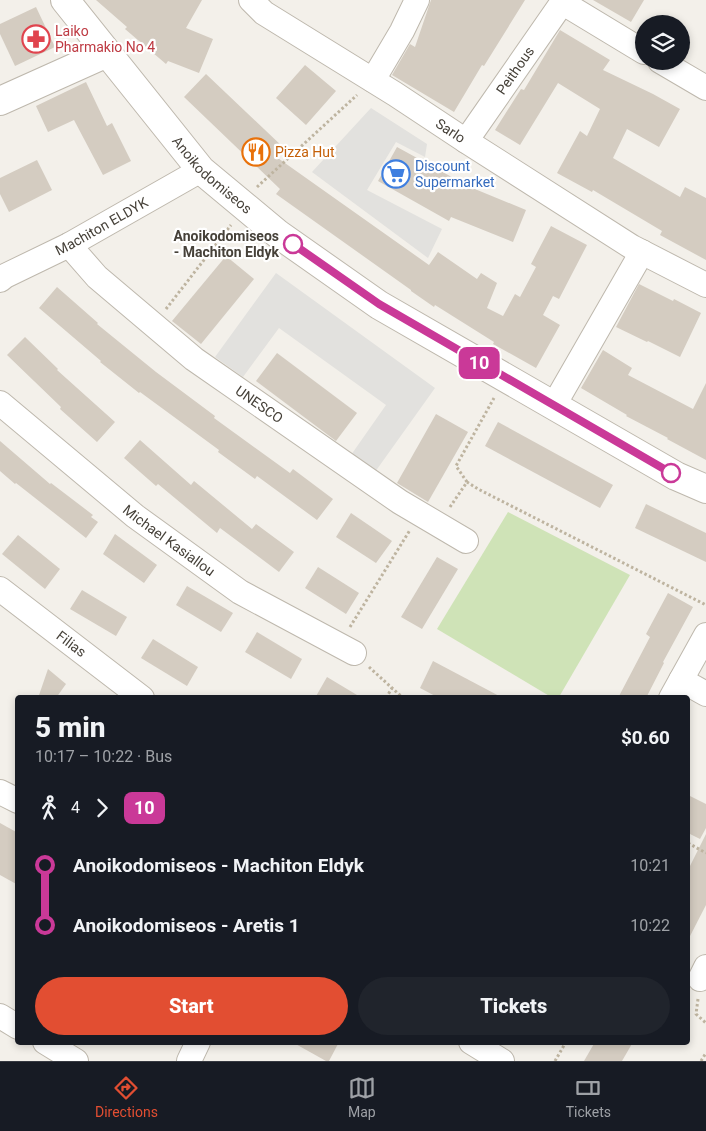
<!DOCTYPE html>
<html lang="en">
<head>
<meta charset="utf-8">
<style>
  :root { --surface:#171b24; --page:#20242c; --text:#f1f3f6; --muted:#9ea1a6; --line:#363941; --accent:#e24e32 }
  body { margin:0; font-family:Roboto,sans-serif; background:var(--page); color:var(--text); height:100vh; display:flex; flex-direction:column; font-size:19px; white-space:nowrap }
  * { box-sizing:border-box; margin:0 }
  p { font-size:16px; color:var(--muted) }
  .icon { flex:none; width:28px; height:28px; fill:none; stroke:currentColor; stroke-width:2; stroke-linecap:round; stroke-linejoin:round }
  .map { position:relative; flex:1; overflow:hidden }
  .drawer { position:absolute; left:15px; top:695px; width:675px; height:350px; display:flex; flex-direction:column; background:var(--surface); border-radius:5px; box-shadow:0 2px 8px #0003 }
  .drawer>* { flex:none }
  .badge { padding:0 10px; border-radius:8px; font-size:18px; line-height:32px }
  .controls { position:absolute; left:635px; top:15px; display:grid; gap:10px }
  .controls a { display:grid; place-items:center; width:55px; height:55px; border-radius:50%; background:var(--surface); box-shadow:0 2px 8px #0003; font-size:25px }
  .map>.badge { position:absolute; translate:-50% -50%; box-shadow:0 0 0 2px #fff }
  .legs { display:flex; align-items:center; gap:8px; height:55px; padding:0 20px; font-size:16px }
  .legs p { margin-inline-start:auto }
  .headline { display:flex; align-items:center; justify-content:space-between; height:85px; padding:0 20px }
  h1 { font-size:28px; font-weight:800; line-height:38px }
  .button { display:flex; gap:10px; margin-top:auto; padding:10px 20px }
  .button a { flex:1; height:58px; border-radius:30px; background:var(--accent); color:#fff; font-size:20px; font-weight:800; line-height:58px; text-align:center }
  .button a+a { background:var(--page); color:var(--text) }
  ul { padding:0 20px; list-style:none }
  li { display:flex; align-items:center; gap:18px; height:60px; font-size:19px }
  li i { display:grid; place-items:center; width:8px; height:100%; margin:0 6px; background:currentColor }
  li i::after { content:''; width:12px; height:12px; margin:-6px; border:4px solid; border-radius:50%; background:var(--surface) }
  li p { margin-inline-start:auto }
  li:first-child i { background:linear-gradient(#0000 50%,currentColor 0) }
  li:last-child i { background:linear-gradient(currentColor 50%,#0000 0) }
  .dock { display:flex; justify-content:space-around; align-items:center; height:70px; border-top:1px solid var(--line); background:var(--surface); font-size:14px; color:var(--muted) }
  .dock a { display:grid; justify-items:center; gap:2px }
  .dock .on { color:var(--accent) }
  .map>svg:first-child { display:block }
  .green { fill:#cfe3b7 }
  .parking { fill:#e2e1de }
  .building { fill:#d4ccc1 }
  .lines { fill:none; stroke-linecap:round; stroke-linejoin:round }
  .minor-casing { stroke:#beb8ad; stroke-width:26 }
  .tertiary-casing { stroke:#beb8ad; stroke-width:30 }
  .path { stroke:#beb4a0; stroke-width:3; stroke-dasharray:2.5 2.5; stroke-linecap:butt }
  .minor { stroke:#fff; stroke-width:24 }
  .tertiary { stroke:#fff; stroke-width:28 }
  .line-1-casing { stroke:#fff; stroke-width:11 }
  .line-1 { stroke:#ca3998; stroke-width:8 }
  .stop-1-dot { fill:#fff; stroke:#ca3998; stroke-width:2.5 }
  .labels { text-anchor:middle; stroke-width:4.5; stroke-linejoin:round; paint-order:stroke }
  .health-label { font-size:14px; fill:#be3a42; stroke:#fff; text-anchor:start }
  .street-label { font-size:14px; fill:#464139; stroke:#fff }
  .food-label { font-size:14px; fill:#c56008; stroke:#fff; text-anchor:start }
  .shop-label { font-size:14px; fill:#366cbe; stroke:#fff; text-anchor:start }
  .stop-label { font-size:14px; font-weight:bold; fill:#464139; stroke:#fff; text-anchor:end }
</style>
</head>
<body>
<div class="map">
<svg width="706" height="1061" viewBox="0 0 706 1061">
  <rect width="100%" height="100%" fill="#f3f0ea"/>
  <path class="green" d="M508,512L630,575L559,697H551L437,629Z"/>
  <g class="parking">
    <path d="M371,108L427,144L425,157L396,142L367,190L442,229L428,258L312,172Z"/>
    <path d="M276,273L435,388L375,472L351,455L386,405L279,328L243,377L215,357Z"/>
  </g>
  <g class="building">
    <path d="M96,0H202L186,28L213,39L199,73L168,61L166,64L125,29L127,27Z"/>
    <path d="M431,0H525L484,66L482,65L454,112L392,75L410,44L415,47Z"/>
    <path d="M593,0H644L631,22Z"/>
    <path d="M36,7L55,47L15,66L0,34V24Z"/>
    <path d="M560,30L610,60L603,70L653,94L680,109L659,147L627,129L613,158L680,197L685,187L706,198V260L660,235L662,231L593,190L592,192L557,173L580,131L587,136L600,109L558,83L520,145L495,130L521,89L524,90Z"/>
    <path d="M305,65L336,91L306,125L276,98Z"/>
    <path d="M206,74L284,148L275,156L429,265L438,252L477,279L481,273L497,283L487,308L503,316L515,294L520,297L536,267L531,264L551,226L587,245L559,299L553,296L543,315L560,325L536,368L493,344L494,342L435,305L434,307L411,291V290L276,194L280,189L184,97Z"/>
    <path d="M86,82L107,126L112,123L131,161L103,175L74,120L48,132L36,106Z"/>
    <path d="M397,147L470,187L526,210L513,242L451,217L449,221L378,181Z"/>
    <path d="M37,160L52,190L9,212L0,194V178Z"/>
    <path d="M226,256L254,279L201,344L172,321Z"/>
    <path d="M639,284L673,301L674,299L701,313L680,357L648,341L647,342L616,327Z"/>
    <path d="M57,287L98,323L97,324L156,372L215,416L214,418L290,473L293,469L333,499L317,520L257,476L255,479L218,452L219,450L140,392L139,393L100,362L101,361L39,308Z"/>
    <path d="M25,337L58,369L57,370L115,422L97,442L60,409L61,407L7,355Z"/>
    <path d="M603,350L632,368L628,375L693,409L706,383V460L667,439L668,438L626,416L627,415L581,388Z"/>
    <path d="M277,353L357,413L336,441L256,381Z"/>
    <path d="M436,414L468,432L428,502L397,483Z"/>
    <path d="M498,422L613,485L600,508L485,446Z"/>
    <path d="M140,440L191,485L194,481L252,529L256,524L294,552L279,572L220,528L217,533L158,484L156,486L124,458Z"/>
    <path d="M0,441L50,484L51,483L93,515L91,517L98,522L86,538L16,483L15,484L0,471Z"/>
    <path d="M646,504L706,533V562L635,528Z"/>
    <path d="M351,513L392,541L376,563L336,537Z"/>
    <path d="M115,534L157,565L144,583L103,554Z"/>
    <path d="M18,535L60,569L45,589L2,554Z"/>
    <path d="M437,557L458,569L422,629L401,617Z"/>
    <path d="M318,567L359,593L346,614L305,588Z"/>
    <path d="M187,586L233,613L221,632L176,605Z"/>
    <path d="M82,590L127,617L116,636L70,609Z"/>
    <path d="M668,593L693,607L663,662L664,663L646,698H618L650,637L646,634Z"/>
    <path d="M257,632L302,659L291,679L245,652Z"/>
    <path d="M153,639L198,667L187,686L141,658Z"/>
    <path d="M433,661L503,698H439L420,688Z"/>
    <path d="M48,669L66,684L56,698H38Z"/>
    <path d="M327,677L362,698H315Z"/>
    <path d="M688,795L706,804V828L700,839L688,833Z"/>
    <path d="M0,823L18,833V885L0,875Z"/>
    <path d="M706,834V905L688,940V870Z"/>
    <path d="M292,1042H339L329,1061H326Z"/>
    <path d="M595,1042H633L622,1061H584Z"/>
  </g>
  <g class="lines">
    <g class="minor-casing">
      <g id="minor">
        <path id="s1" d="M251,0L264,13L395,94L466,141L632,247L706,285"/>
        <path d="M563,3L644,52"/>
        <path d="M660,61L706,88"/>
        <path d="M373,80L402,31L417,0"/>
        <path id="s2" d="M466,141L564,0"/>
        <path id="s3" d="M69,245L97,277L194,359L400,502L466,541"/>
        <path id="s4" d="M0,280L5,276L69,245L201,170"/>
        <path id="s5" d="M0,403L135,516L240,592L354,653"/>
        <path d="M554,405L642,252"/>
        <path id="s6" d="M0,589L142,698"/>
        <path d="M681,680L706,694"/>
        <path d="M671,698L706,635"/>
        <path d="M0,792L18,801"/>
        <path d="M700,979L706,967"/>
        <path d="M0,1016L18,1027"/>
        <path d="M45,1042L76,1061"/>
        <path d="M471,1042L502,1061"/>
        <path d="M189,1061L198,1042"/>
      </g>
    </g>
    <g class="tertiary-casing">
      <g id="tertiary">
        <path id="s7" d="M65,0L201,170L278,234L379,305L676,476L706,489"/>
        <path d="M0,101L107,53"/>
      </g>
    </g>
    <g class="path">
      <path d="M257,187L357,95"/>
      <path d="M166,309L231,225"/>
      <path d="M467,482L456,466L494,398"/>
      <path d="M450,507L467,482L478,489L706,605"/>
      <path d="M350,627L410,530"/>
      <path d="M369,667L403,698"/>
      <path d="M386,698L392,688"/>
      <path d="M688,843L706,853"/>
      <path d="M698,999L696,1014L706,1023"/>
      <path d="M555,1061L566,1042"/>
      <path d="M701,1061L706,1053"/>
    </g>
    <use href="#minor" class="minor"/>
    <use href="#tertiary" class="tertiary"/>
  </g>
  <g class="lines">
    <g class="line-1-casing">
      <path id="line-1" d="M293,244L379,304L671,473"/>
    </g>
    <use href="#line-1" class="line-1"/>
  </g>
  <defs>
    <g id="pharmacy-ring" transform="scale(1.4375)"><circle r="9.5" fill="#fff" stroke="#e0444e" stroke-width="1.5"/><path d="M-2-6h4v4h4v4h-4v4h-4v-4h-4v-4h4Z" fill="#e0444e"/></g>
    <g id="restaurant-ring" transform="scale(1.4375)"><circle r="9.5" fill="#fff" stroke="#e8710a" stroke-width="1.5"/><path d="M-5-6h1v4h1v-4h1v4h1v-4h1v5L-1.5 .5V6h-2V.5L-5-1ZM5-6V6H3V1.5H1.5Q1.5-4 5-6Z" fill="#e8710a"/></g>
    <g id="supermarket-ring" transform="scale(1.4375)"><circle r="9.5" fill="#fff" stroke="#3f7fe0" stroke-width="1.5"/><path d="M-6-5.5h2.5l.6 2H6L4.5 2H-2.5L-4.4-4H-6ZM-1.5 3.2a1.3 1.3 0 1 0 .1 0ZM3 3.2a1.3 1.3 0 1 0 .1 0Z" fill="#3f7fe0"/></g>
  </defs>
  <g fill-rule="evenodd">
    <use href="#pharmacy-ring" x="36" y="39"/>
    <use href="#restaurant-ring" x="256" y="152"/>
    <use href="#supermarket-ring" x="396" y="174"/>
  </g>
  <g class="stop-1-dot">
    <circle cx="293" cy="244" r="9"/>
    <circle cx="671" cy="473" r="9"/>
  </g>
  <g class="labels">
    <g class="health-label">
      <text x="55" y="36">Laiko<tspan x="55" dy="16">Pharmakio No 4</tspan></text>
    </g>
    <g class="street-label">
      <text dy="5" stroke="none"><textPath href="#s2" startOffset="86">Peithous</textPath></text>
      <text dy="5" stroke="none"><textPath href="#s1" startOffset="239">Sarlo</textPath></text>
      <text dy="5" stroke="none"><textPath href="#s7" startOffset="229">Anoikodomiseos</textPath></text>
      <text dy="5" stroke="none"><textPath href="#s4" startOffset="115">Machiton ELDYK</textPath></text>
      <text dy="5" stroke="none"><textPath href="#s3" startOffset="249">UNESCO</textPath></text>
      <text dy="5" stroke="none"><textPath href="#s5" startOffset="218">Michael Kasiallou</textPath></text>
      <text dy="5" stroke="none"><textPath href="#s6" startOffset="90">Filias</textPath></text>
    </g>
    <g class="food-label">
      <text x="275" y="157">Pizza Hut</text>
    </g>
    <g class="shop-label">
      <text x="415" y="171">Discount<tspan x="415" dy="16">Supermarket</tspan></text>
    </g>
    <g class="stop-label">
      <text x="279" y="241">Anoikodomiseos<tspan x="279" dy="16">- Machiton Eldyk</tspan></text>
    </g>
  </g>
</svg>
<div class="controls">
<a><svg class="icon" aria-label="layers" viewBox="0 0 24 24"><path d="M12 4l9 5-9 5-9-5zM3 14l9 5 9-5"/></svg></a>
</div>
<b class="badge" style="left:479px;top:363px;background:#ca3998;color:#fff">10</b>
<section class="drawer">
<div class="headline"><div><h1>5 min</h1><p>10:17 – 10:22 · Bus</p></div><b>$0.60</b></div>
<div class="legs"><svg class="icon" aria-label="walk" viewBox="0 0 24 24"><circle cx="13" cy="4" r="2"/><path d="M13 8l-2 6 4 7M11 14l-3 7M7 12l3-4h3l4 4"/></svg>4<svg class="icon" aria-label="forward" viewBox="0 0 24 24"><path d="M9 5l7 7-7 7"/></svg><b class="badge" style="background:#ca3998;color:#fff">10</b></div>
<ul>
<li><i style="color:#ca3998"></i><b>Anoikodomiseos - Machiton Eldyk</b><p>10:21</p></li>
<li><i style="color:#ca3998"></i><b>Anoikodomiseos - Aretis 1</b><p>10:22</p></li>
</ul>
<div class="button"><a>Start</a><a>Tickets</a></div>
</section>
</div>
<nav class="dock">
<a class="on"><svg class="icon" aria-label="directions" viewBox="0 0 24 24"><path d="M12 3l9 9-9 9-9-9zM9 14v-3h6M13 9l2 2-2 2"/></svg>Directions</a>
<a><svg class="icon" aria-label="map" viewBox="0 0 24 24"><path d="M3 6l6-2 6 2 6-2v14l-6 2-6-2-6 2zM9 4v14M15 6v14"/></svg>Map</a>
<a><svg class="icon" aria-label="tickets" viewBox="0 0 24 24"><path d="M3 7h18v10H3zM15 7v10"/></svg>Tickets</a>
</nav>
</body>
</html>
